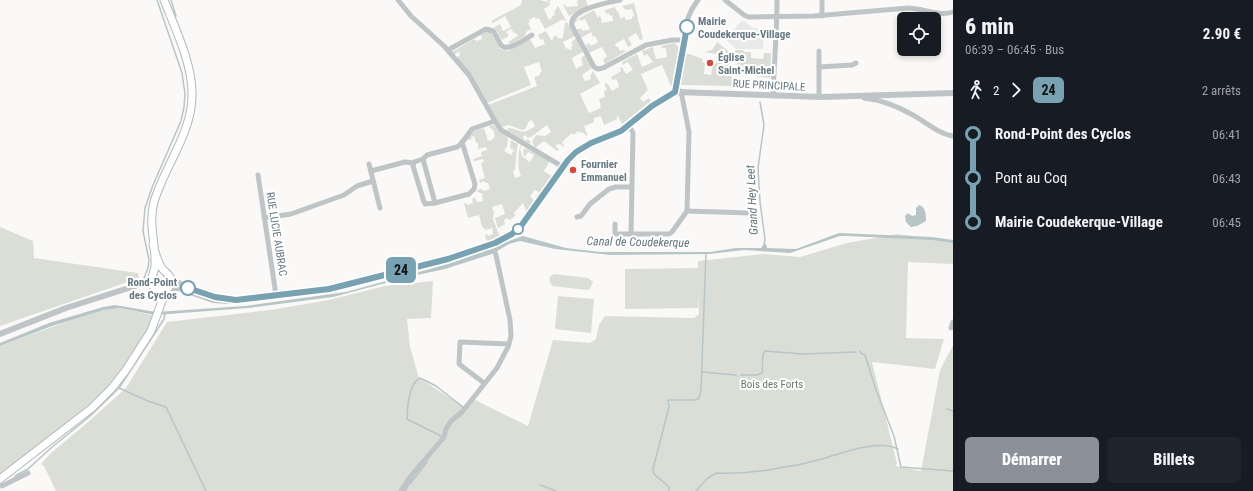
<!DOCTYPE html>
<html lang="fr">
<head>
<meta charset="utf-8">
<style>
  :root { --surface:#171b24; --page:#20242c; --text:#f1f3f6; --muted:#9ea1a6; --accent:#8c9099 }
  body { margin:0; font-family:"Roboto Condensed",sans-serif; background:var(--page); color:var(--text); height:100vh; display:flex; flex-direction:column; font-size:15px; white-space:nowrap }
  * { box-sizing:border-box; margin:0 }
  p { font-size:13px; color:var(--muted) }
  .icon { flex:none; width:22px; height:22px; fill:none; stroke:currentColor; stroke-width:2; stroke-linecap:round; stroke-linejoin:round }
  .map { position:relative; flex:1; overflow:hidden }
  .drawer { display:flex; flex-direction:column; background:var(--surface); width:300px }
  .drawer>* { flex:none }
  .badge { padding:0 8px; border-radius:6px; font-size:14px; line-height:26px }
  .buttons { position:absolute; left:897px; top:12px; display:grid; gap:8px }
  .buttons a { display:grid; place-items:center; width:44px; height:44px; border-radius:6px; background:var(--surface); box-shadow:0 2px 6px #0003; font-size:20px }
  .map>.badge { position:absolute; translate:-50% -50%; box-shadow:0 0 0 2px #fff }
  .legs { display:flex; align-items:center; gap:6px; height:44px; padding:0 12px; font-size:13px }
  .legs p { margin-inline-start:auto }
  .head { display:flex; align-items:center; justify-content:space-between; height:68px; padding:0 12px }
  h1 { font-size:22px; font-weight:800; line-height:30px }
  .primary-button { display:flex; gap:8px; margin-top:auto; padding:8px 12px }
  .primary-button a { flex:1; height:46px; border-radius:6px; background:var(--accent); color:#fff; font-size:16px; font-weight:800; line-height:46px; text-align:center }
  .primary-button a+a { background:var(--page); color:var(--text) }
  ul { padding:0 12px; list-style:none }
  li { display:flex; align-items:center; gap:14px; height:44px; font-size:15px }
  li i { display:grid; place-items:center; width:6px; height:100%; margin:0 5px; background:currentColor }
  li i::after { content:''; width:10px; height:10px; margin:-5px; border:3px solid; border-radius:50%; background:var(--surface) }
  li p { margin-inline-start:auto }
  li:first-child i { background:linear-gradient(#0000 50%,currentColor 0) }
  li:last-child i { background:linear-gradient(currentColor 50%,#0000 0) }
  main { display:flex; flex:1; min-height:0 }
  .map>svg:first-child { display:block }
  .built { fill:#e8e9e8 }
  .green { fill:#dbded7 }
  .water { fill:#b8c5c7 }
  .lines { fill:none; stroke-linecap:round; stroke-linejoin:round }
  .stream { stroke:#b8c5c7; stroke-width:1.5 }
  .secondary-casing { stroke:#b2b9bc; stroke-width:9 }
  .minor { stroke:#bfc5c7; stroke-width:5 }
  .tertiary { stroke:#bfc5c7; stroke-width:6 }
  .secondary { stroke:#fff; stroke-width:7 }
  .line-1-casing { stroke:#fff; stroke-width:9 }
  .line-1 { stroke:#78a1b1; stroke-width:6 }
  .stop-1-dot { fill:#fff; stroke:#78a1b1; stroke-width:2 }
  .poi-dot { fill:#d44b3d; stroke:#fff; stroke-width:1.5 }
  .labels { text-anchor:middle; stroke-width:4; stroke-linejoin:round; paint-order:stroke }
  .stop-label { font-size:11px; font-weight:bold; fill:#677980; stroke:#fff; text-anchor:start }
  .poi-label { font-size:11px; font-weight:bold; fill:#677980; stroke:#fff; text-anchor:start }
  .street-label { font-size:11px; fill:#677980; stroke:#fff }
  .park-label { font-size:11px; fill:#6c7966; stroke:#fff }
  .water-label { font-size:12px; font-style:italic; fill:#627679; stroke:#fff }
</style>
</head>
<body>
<main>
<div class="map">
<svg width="953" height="491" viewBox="0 0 953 491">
  <rect width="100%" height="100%" fill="#faf9f8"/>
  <path class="built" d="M744,21L753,28H764L763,49H736L726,40L740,22Z"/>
  <g class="green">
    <path d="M522,0H540L547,2L548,0H551L549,2L550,5L544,9L549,20L552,18V16L555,15L554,13L557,7L558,6L566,20L564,21L563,19L545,29L539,18L536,19L534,17L529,20L530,22L528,23L531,29L526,32L525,36L510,45L508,42L518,36L516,33H514L511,29L506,32L509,36L502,40L495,29L494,27L500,24L503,31L511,27L505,16L493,23L491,21L521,5Z"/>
    <path d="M579,0H586L588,6L569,16L563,5L564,4L566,7L578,6L577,1Z"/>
    <path d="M634,3L643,39L640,40L636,33L628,38L632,45L628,47L624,39L616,43L615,46L618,47L620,51L623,50L626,51L605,64L603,60L607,56L602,47L589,53L586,45L589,43L591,46L598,42L595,36L593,37L591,32L581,38L577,29H582L583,31L590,29L585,19L581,21L580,19L576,21L574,24V21L594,10L598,18L600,15L602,23L613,21L612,15L610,16L609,13L606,14L605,10L615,7L617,12L618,11L620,18L625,17V20L632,19V17L634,16L632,9L626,10L622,6Z"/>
    <path d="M567,22L575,36L563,42L566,49L568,48L569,50L572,49L571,46L573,45L571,43L576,38L583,52L572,58L576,69L583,65L581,58L585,55L592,68L582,75L585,81L591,79L590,76L593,71L600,83L580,94L589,113L601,108L599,99L605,97L604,91L607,90L604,84L607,83L612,91L619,87L618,85L619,84L616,79L613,80L611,77L621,71L620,68L622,67L626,74L633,70L628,62L623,65L622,62L637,54L642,67L653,62L647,54L644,56L642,51L653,47L656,59L667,57L666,48H662L661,46L674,43L677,45L679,49L672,85L671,86L662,65L641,74L648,90L640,98L643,102L649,98L651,101L624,123L622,124L617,114V119L604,125L601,116L594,118V122L584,126L588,137L582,132L581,133L578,131L574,135L572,133L565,139L562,143L564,145L562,148V145L557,144L556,147L559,149L557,151L544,141L535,148L532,142L536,135L545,136L551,132L547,125L531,137L527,138L526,135L523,137L525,141L528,139L531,143L529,144L506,130L509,128C522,131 523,135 535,126L532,120L527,123L528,124L525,129L522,130L509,125L502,127L488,105L537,86L534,77L540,75V72H542L539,62L524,67L531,85L487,103L457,57L460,55L459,53L460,51L454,55L452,52L474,39L477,41L482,39L481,35L487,31L491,32L500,49L508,51L530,39L535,48L545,44L543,39L540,40L538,35L546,31L551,40L553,39V37L556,35L557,37L561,39L563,37L565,23Z"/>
    <path d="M717,42L728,51L733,86L681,85L686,53L703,59L702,62L705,63L704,74L711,75L713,64H716L717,54L704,52L712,50Z"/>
    <path d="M735,50H743L744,52H751V58L763,59L764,53H771L770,78L748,75V68L737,66Z"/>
    <path d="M494,125L499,132L508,137L507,146L504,151L511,155L514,150L510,148L511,140L518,144C516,152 516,162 515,170L513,171L515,178L521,176C518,171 517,151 521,145H522L520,149L522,156L530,162L534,155L528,152L525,156H524L523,151L525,148L550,161L544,171L553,177L536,200L535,198L539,192L535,190L530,196L535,202L527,213L523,203L514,213L515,216L510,220L507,218L504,220L505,224L498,228L495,218L505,214L502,204L492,207L494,212L493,219L500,237L489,241L486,240L485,235L487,234L488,236L493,234L492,228L486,230L482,227L479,215L468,218L464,203H466L467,205L473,203L472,199L475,197L477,202L483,201L482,195L483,194L476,191L481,189L484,191L490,189L488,183H485L484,181L480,183L479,180L485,178L481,163L484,162L483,159L474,161L473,159L482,156L481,152L487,150L486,147L478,149V143H476L474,136L471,137L472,139L465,141L474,131L484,128L488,141L492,140L495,136L493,130L491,129L489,126Z"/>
    <path d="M0,227L33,241L34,258L138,273L139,278L0,326Z"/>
    <path d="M897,234L953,241V264L908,262L906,338L944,339L935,369L872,362L897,463L896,466L921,471L940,370L953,345V491H56L44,466L41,464L50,454L87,423L126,388L167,322L270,310L329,300L385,286L433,281L431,318L407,319L410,347L419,378L464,407L475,400L528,426L553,340L590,343L596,339L599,325L605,316L694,318L699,314L698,294V308L625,309V269L698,268V261L764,254L800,257L847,243Z"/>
    <path d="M554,274L588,278L593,282L590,289L587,290L553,286C548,282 548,276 554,274Z"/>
    <path d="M558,296L594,299L591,333L555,329Z"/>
    <path d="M120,308L152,315L153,317L146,333L139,344L117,378L106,390L82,411L0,476V346L79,317L104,310Z"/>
  </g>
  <g class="water">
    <path d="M919,205C926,207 926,215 926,221L917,226L911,227L906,222L905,216L908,213L912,216L916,215V208Z"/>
    <path d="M839,233L932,237L953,240V243L932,240L846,236H840L790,253L744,250L709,254L611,255L555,249L520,241L509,244L492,254L445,269L408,277L333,297L248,308L155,315L120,308L104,310L52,326L0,346V343L49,323L103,307L115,305L156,312L245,306L346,292L448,264L496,247L506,242L523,236L566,248L600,252H710L736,248H761L764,244H766L767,248L796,249Z"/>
  </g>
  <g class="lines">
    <g class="stream">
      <path d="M171,0L176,16"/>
      <path d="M760,102L764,125L758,168L760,202L765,239L764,245"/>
      <path d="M144,278L148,268L149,260L143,231L145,208L153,185L181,121L184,107L185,94L182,73L157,0"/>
      <path d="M860,351L861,353L865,355L876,390L894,436L901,467L953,471"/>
      <path d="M702,372L736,375"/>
      <path d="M741,375H757L762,373C764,366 760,357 765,351L803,354L856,352"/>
      <path d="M119,388L148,401L166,407L206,491"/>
      <path d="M947,409L953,411"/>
      <path d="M441,436L407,419C407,408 409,383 420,378L436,386L463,407"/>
      <path d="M15,476L28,469L52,447L89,417L119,388L164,319L165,313"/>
      <path d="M410,484L427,462"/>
      <path d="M540,485L556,491"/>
      <path d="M399,491L408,477L423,459"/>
      <path d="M669,491V487L654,474L653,469L669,407L668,400H695L699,398L701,390L706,253"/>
      <path d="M696,491C702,484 708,476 717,473C740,474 761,472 784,467C794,466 804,464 814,461C835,456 878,438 898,449"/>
    </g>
    <g class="secondary-casing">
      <g id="secondary">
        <path d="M153,245C155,252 157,260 161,267C164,272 169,273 171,279L169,287L163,291L155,289L151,283C151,276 155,272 155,265C156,243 148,224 154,202C165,165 193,132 192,93C192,63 175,28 164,0"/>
        <path d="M0,479L92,408L112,388L126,370L151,331L166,290"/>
      </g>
    </g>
    <g class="minor">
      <path d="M398,0L411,16L444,46L469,75L495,121L501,130L563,167"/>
      <path d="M620,0C607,3 568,9 572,26L594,67L598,69L603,68L646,45L672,40H684"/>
      <path d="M725,0L744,15L749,17L814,16L908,8C923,8 938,17 953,12"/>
      <path d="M822,0V16"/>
      <path d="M448,50L486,29L493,31C496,35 498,40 501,45C507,53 525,39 532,35"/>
      <path d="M819,51V97"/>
      <path d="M819,67L852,65L856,63"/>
      <path d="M675,92L688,18L692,9L698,0"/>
      <path d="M773,96C774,64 777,32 777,0"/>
      <path d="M864,98C880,100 897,106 911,114C925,121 938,134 953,136"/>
      <path d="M629,125L633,133L631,234"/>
      <path d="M423,159L435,203L425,204L424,202L413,166L414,162L423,159L427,155L457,147L461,144L472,129L495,121"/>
      <path d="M369,164L380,208"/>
      <path d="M371,171L405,162L414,163"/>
      <path d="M258,175L276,295"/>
      <path d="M435,203L469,194L474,189L475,184L462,142"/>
      <path d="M687,211L750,213"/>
      <path d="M577,217L581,216L590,204L609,189L616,187H631"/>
      <path d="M264,218L291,214L344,195L357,186L373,181"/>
      <path d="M615,224V234H669L672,232L687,211L689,132L681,91"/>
      <path d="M951,328L953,322"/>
      <path d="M484,383L459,364L460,342L509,344"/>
      <path d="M0,484L2,486L28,473"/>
      <path d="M403,491L413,474L444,437L446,429L451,421L462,412L497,368L508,347L511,336L510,320L496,255L492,244"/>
    </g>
    <g class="tertiary">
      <path d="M170,278L186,287"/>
      <path d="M168,288H179L213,300L229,301L334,288L452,258L492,244L514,232L530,215L568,160C582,143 603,141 621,130C641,119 655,99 677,92L823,97L953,93"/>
      <path d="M0,334L66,308L138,285L152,277"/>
    </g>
    <use href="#secondary" class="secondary"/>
  </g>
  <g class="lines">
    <g class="line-1-casing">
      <path id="line-1" d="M188,288L215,297L236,300L329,289L448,259L495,243L512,234L521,226L568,160L576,152L591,143L621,131L652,106L675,92L687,27"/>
    </g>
    <use href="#line-1" class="line-1"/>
  </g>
  <g class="stop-1-dot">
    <circle cx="687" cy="27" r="7"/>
    <circle cx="518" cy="229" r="5"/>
    <circle cx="188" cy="288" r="7"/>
  </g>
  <g class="poi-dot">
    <circle cx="710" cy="63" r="4"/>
    <circle cx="573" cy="170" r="4"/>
  </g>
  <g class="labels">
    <g class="stop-label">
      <text x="698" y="25">Mairie<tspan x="698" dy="13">Coudekerque-Village</tspan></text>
      <text x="177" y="286" text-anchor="end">Rond-Point<tspan x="177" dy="13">des Cyclos</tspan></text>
    </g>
    <g class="poi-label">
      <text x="718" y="61">Église<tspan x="718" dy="13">Saint-Michel</tspan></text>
      <text x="581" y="168">Fournier<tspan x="581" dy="13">Emmanuel</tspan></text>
    </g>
    <g class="street-label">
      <text transform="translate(769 85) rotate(3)" y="4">RUE PRINCIPALE</text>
      <text transform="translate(277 234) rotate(81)" y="4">RUE LUCIE AUBRAC</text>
    </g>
    <g class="park-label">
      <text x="772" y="388">Bois des Forts</text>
    </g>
    <g class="water-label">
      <text transform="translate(752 200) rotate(-93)" y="4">Grand Hey Leet</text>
      <text transform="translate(638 242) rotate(1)" y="4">Canal de Coudekerque</text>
    </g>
  </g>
</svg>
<div class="buttons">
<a><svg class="icon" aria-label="locate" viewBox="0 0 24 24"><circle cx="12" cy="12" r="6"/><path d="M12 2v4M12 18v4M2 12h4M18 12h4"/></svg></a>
</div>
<b class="badge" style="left:401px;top:270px;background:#78a1b1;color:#111">24</b>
</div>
<section class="drawer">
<div class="head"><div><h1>6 min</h1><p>06:39 – 06:45 · Bus</p></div><b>2.90 €</b></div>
<div class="legs"><svg class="icon" aria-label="walk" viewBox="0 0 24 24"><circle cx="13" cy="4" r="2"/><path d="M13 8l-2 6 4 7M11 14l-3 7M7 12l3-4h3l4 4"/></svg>2<svg class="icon" aria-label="forward" viewBox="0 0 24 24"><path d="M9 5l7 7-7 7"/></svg><b class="badge" style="background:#78a1b1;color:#111">24</b><p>2 arrêts</p></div>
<ul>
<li><i style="color:#78a1b1"></i><b>Rond-Point des Cyclos</b><p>06:41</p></li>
<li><i style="color:#78a1b1"></i><span>Pont au Coq</span><p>06:43</p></li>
<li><i style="color:#78a1b1"></i><b>Mairie Coudekerque-Village</b><p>06:45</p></li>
</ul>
<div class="primary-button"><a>Démarrer</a><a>Billets</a></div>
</section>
</main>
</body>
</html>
